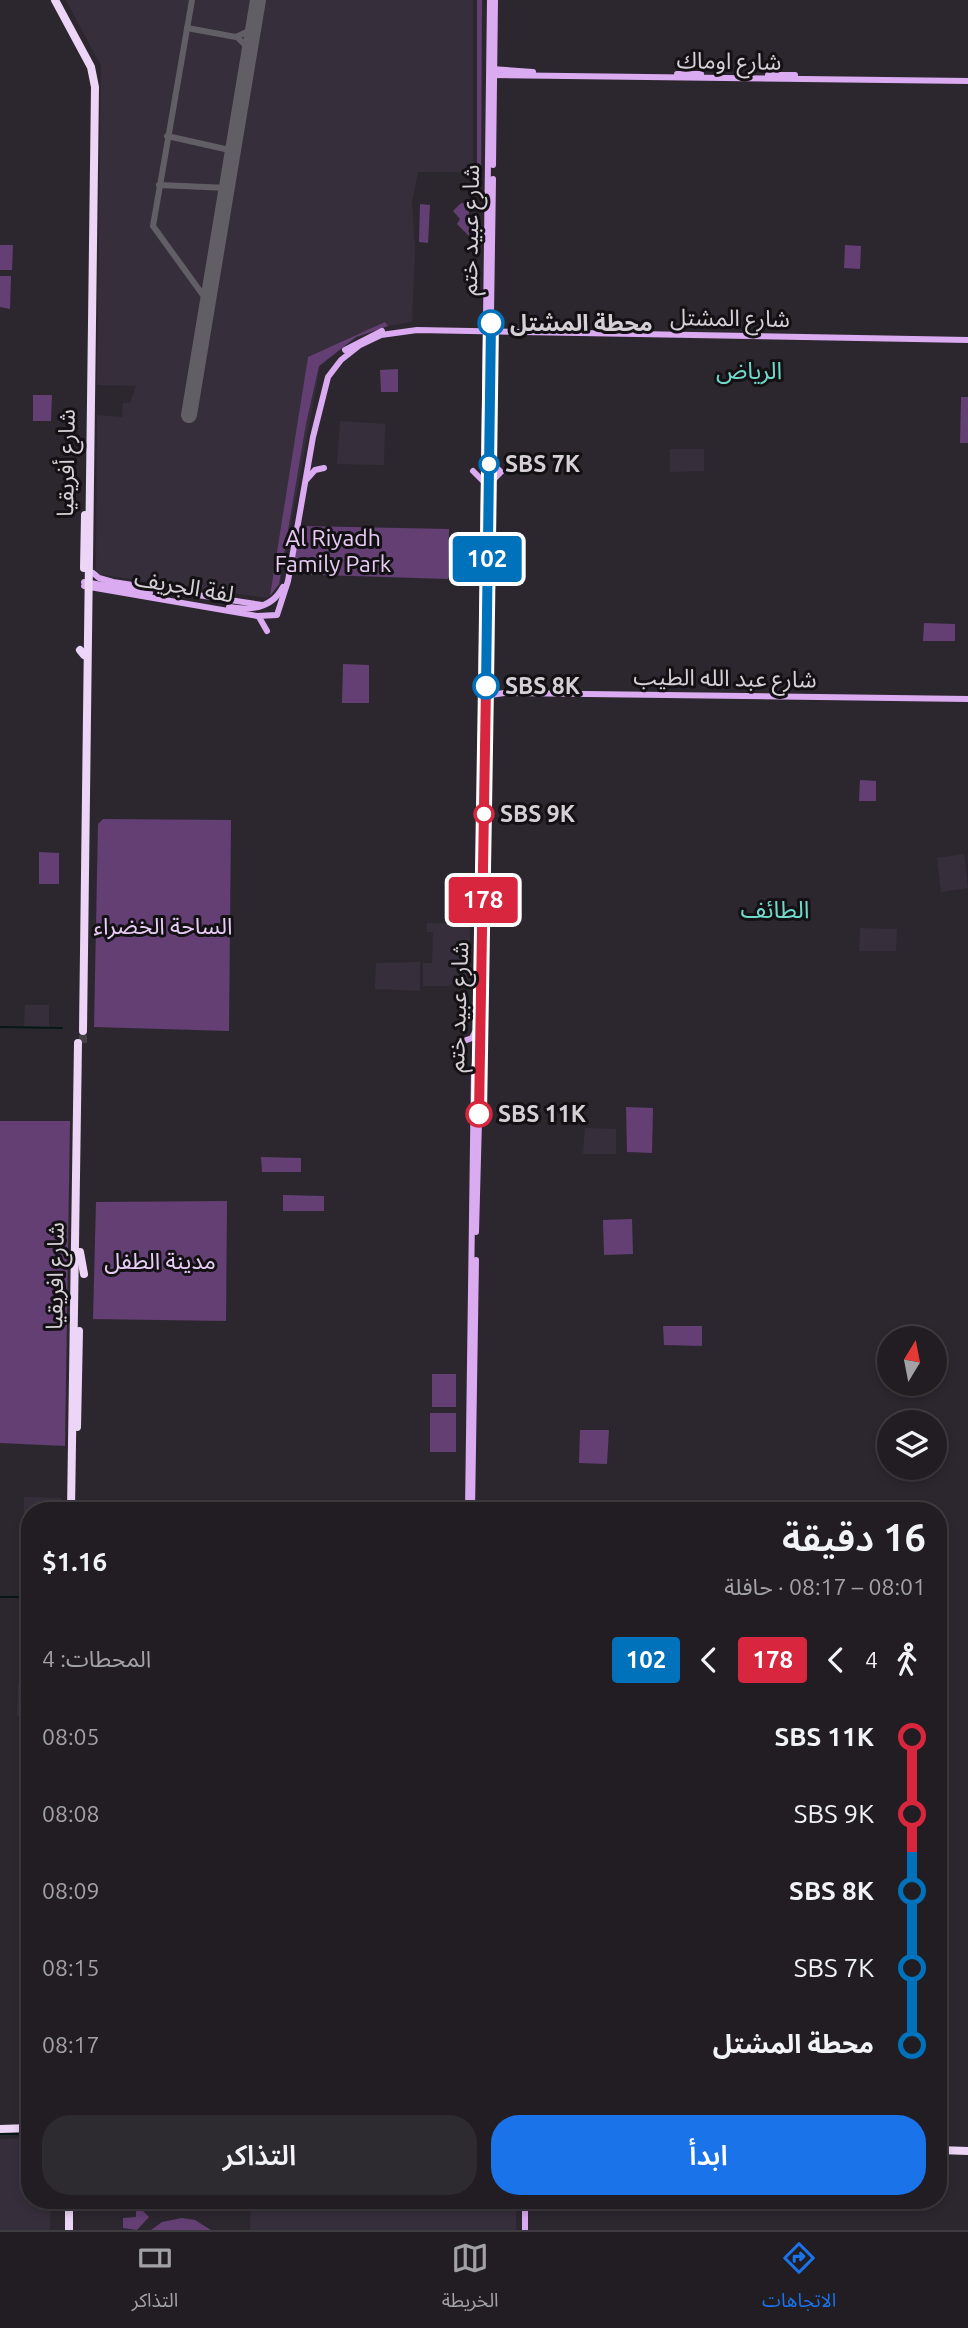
<!DOCTYPE html>
<html lang="ar">
<head>
<meta charset="utf-8">
<style>
  :root { --surface:#211d23; --page:#2d2a30; --text:#f1f3f6; --muted:#a2a2a6; --line:#3e3b41; --accent:#1a73e8 }
  body { margin:0; font-family:Ubuntu,"Noto Sans Arabic",sans-serif; background:var(--page); color:var(--text); direction:rtl; height:100vh; display:flex; flex-direction:column; font-size:26px; white-space:nowrap }
  * { box-sizing:border-box; margin:0 }
  p { font-size:23px; color:var(--muted) }
  .icon { flex:none; width:38px; height:38px; fill:none; stroke:currentColor; stroke-width:2; stroke-linecap:round; stroke-linejoin:round }
  .map { position:relative; flex:1; overflow:hidden; direction:ltr }
  .side { position:absolute; left:21px; top:1502px; width:926px; height:707px; display:flex; flex-direction:column; background:var(--surface); border-radius:28px; box-shadow:0 4px 10px #0003,0 0 0 2px var(--line); direction:rtl }
  .side>* { flex:none }
  .badge { padding:0 14px; border-radius:5px; font-size:24px; line-height:46px }
  .needle { width:46px; rotate:10deg }
  .controls { position:absolute; left:877px; top:1326px; display:grid; gap:14px }
  .controls a { display:grid; place-items:center; width:70px; height:70px; border-radius:50%; background:var(--surface); box-shadow:0 4px 10px #0003,0 0 0 2px var(--line); font-size:35px }
  .map>.badge { position:absolute; translate:-50% -50%; box-shadow:0 0 0 4px #fff }
  .legs { display:flex; align-items:center; gap:10px; height:77px; padding:0 21px; font-size:23px }
  .legs p { margin-inline-start:auto }
  .head { display:flex; align-items:center; justify-content:space-between; height:119px; padding:0 21px }
  h1 { font-size:38px; font-weight:600; line-height:52px }
  .action { display:flex; gap:14px; margin-top:auto; padding:14px 21px }
  .action a { flex:1; height:80px; border-radius:28px; background:var(--accent); color:#fff; font-size:28px; font-weight:600; line-height:80px; text-align:center }
  .action a+a { background:var(--page); color:var(--text) }
  ul { padding:0 21px; list-style:none }
  li { display:flex; align-items:center; gap:24px; height:77px; font-size:26px }
  li i { display:grid; place-items:center; width:10px; height:100%; margin:0 9px; background:currentColor }
  li i::after { content:''; width:18px; height:18px; margin:-9px; border:5px solid; border-radius:50%; background:var(--surface) }
  li p { margin-inline-start:auto }
  li:first-child i { background:linear-gradient(#0000 50%,currentColor 0) }
  li:last-child i { background:linear-gradient(currentColor 50%,#0000 0) }
  .menu { display:flex; justify-content:space-around; align-items:center; height:98px; border-top:2px solid var(--line); background:var(--surface); font-size:19px; color:var(--muted) }
  .menu a { display:grid; justify-items:center; gap:4px }
  .menu .active { color:var(--accent) }
  .map>svg:first-child { display:block }
  .built { fill:#372e3c; fill-rule:evenodd }
  .green { fill:#633f73 }
  .lines { fill:none; stroke-linecap:round; stroke-linejoin:round }
  .stream { stroke:#061816; stroke-width:2 }
  .taxiway { stroke:#625e65; stroke-width:6 }
  .runway { stroke:#625e65; stroke-width:16 }
  .highway-tunnel { stroke:#454048; stroke-width:8; stroke-dasharray:8 4; stroke-linecap:butt }
  .major { stroke:#dbabf1; stroke-width:6 }
  .highway { stroke:#ecd5f6; stroke-width:8 }
  .line-1-casing { stroke:#fff; stroke-width:16 }
  .line-2-casing { stroke:#fff; stroke-width:16 }
  .line-1 { stroke:#d7263d; stroke-width:10 }
  .line-2 { stroke:#0072bc; stroke-width:10 }
  .stop-2-dot { fill:#fff; stroke:#0072bc; stroke-width:3.5 }
  .stop-1-dot { fill:#fff; stroke:#d7263d; stroke-width:3.5 }
  .labels { text-anchor:middle; stroke-width:6; stroke-linejoin:round; paint-order:stroke }
  .street-label { font-size:23px; fill:#d4d0d6; stroke:#131114 }
  .stop-label { font-size:23px; font-weight:bold; fill:#d4d0d6; stroke:#131114; text-anchor:start }
  .park-label { font-size:23px; fill:#e8ccf5; stroke:#131114 }
  .neighbourhood-label { font-size:24px; fill:#70d9ca; stroke:#131114 }
</style>
</head>
<body>
<div class="map">
<svg width="968" height="2230" viewBox="0 0 968 2230">
  <rect width="100%" height="100%" fill="#2c272f"/>
  <g class="built">
    <path d="M66,0H473V172H418L412,202L415,250L412,322L388,326L356,338L320,366L280,584L268,598L96,574L97,415L122,417L123,403H130L136,386L97,385L101,66ZM386,322L387,326L356,337L319,366L306,424L279,584L308,358Z"/>
    <path d="M340,421L385,424L384,465L337,464Z"/>
    <path d="M670,449H704V471L670,472Z"/>
    <path d="M964,854L968,888L941,892L937,858Z"/>
    <path d="M427,923L470,924L468,977L457,978L449,986H423V963H432L433,932H427Z"/>
    <path d="M860,928L897,929L896,951H859Z"/>
    <path d="M420,962V991L375,989L376,963Z"/>
    <path d="M25,1005H49V1027L24,1026Z"/>
    <path d="M585,1128L616,1129V1154H583Z"/>
    <path d="M24,1497L62,1498L61,1510H30V1528L24,1527Z"/>
    <path d="M18,1682H30V1716H17Z"/>
    <path d="M30,2138V2200H51L50,2230H0V2139Z"/>
    <path d="M251,2200H516V2230H250Z"/>
  </g>
  <g class="green">
    <path d="M477,0H482L481,187L477,186Z"/>
    <path d="M461,203L469,204V236L457,224L460,219L453,211Z"/>
    <path d="M420,204L430,205L428,243L419,242Z"/>
    <path d="M0,245H13L12,270H0Z"/>
    <path d="M845,245L861,246L860,269L844,268Z"/>
    <path d="M0,276H11L10,309L0,307Z"/>
    <path d="M385,322L388,326L356,337L319,366L306,424L279,584L270,596L308,357Z"/>
    <path d="M398,369V392H381L380,370Z"/>
    <path d="M33,395H52L51,421H33Z"/>
    <path d="M961,397H968V443H960Z"/>
    <path d="M303,526L449,529L448,579L289,574Z"/>
    <path d="M924,623L955,624V641H923Z"/>
    <path d="M343,664L369,665V703H342Z"/>
    <path d="M860,780L876,781V801H859Z"/>
    <path d="M103,819L231,820L229,1031L94,1027L98,824Z"/>
    <path d="M39,852L59,853V884H39Z"/>
    <path d="M626,1107L653,1108L652,1153L627,1152Z"/>
    <path d="M0,1121H70L65,1446L0,1443Z"/>
    <path d="M261,1157L301,1158V1172H262Z"/>
    <path d="M283,1195L324,1196V1211H283Z"/>
    <path d="M227,1201L226,1321L93,1319L96,1202Z"/>
    <path d="M632,1219L633,1254L604,1255L603,1220Z"/>
    <path d="M663,1326H702V1346L664,1345Z"/>
    <rect x="432" y="1374" width="24" height="33"/>
    <rect x="430" y="1413" width="26" height="39"/>
    <path d="M580,1430H609L607,1464L579,1463Z"/>
    <path d="M136,2204L149,2217L137,2230L123,2228V2218L136,2217Z"/>
    <path d="M182,2218L195,2220L211,2230H151L162,2222Z"/>
  </g>
  <g class="lines">
    <g class="stream">
      <path d="M0,1027L62,1028"/>
      <path d="M0,1597H30"/>
      <path d="M0,2134H30"/>
    </g>
    <g class="taxiway">
      <path d="M192,0L153,226L208,302"/>
      <path d="M187,28L236,37L253,29"/>
      <path d="M238,38L250,50"/>
      <path d="M167,136L234,151"/>
      <path d="M159,185L228,188"/>
    </g>
    <path class="runway" d="M189,415L258,0"/>
    <path class="highway-tunnel" d="M83,1043V1031"/>
    <g class="major">
      <path d="M491,69L533,72"/>
      <path d="M677,74H701"/>
      <path d="M491,75L968,81"/>
      <path d="M768,75H795"/>
      <path d="M493,165L495,0"/>
      <path d="M345,350L382,331"/>
      <path d="M473,471L484,482"/>
      <path d="M307,479L315,470L324,468"/>
      <path d="M490,483L501,472L490,462"/>
      <path d="M488,515L493,179"/>
      <path d="M93,573L99,578L113,582L262,605"/>
      <path d="M84,582L150,593"/>
      <path d="M84,586L257,616L277,615L288,581L313,437L328,377L341,360L360,345L381,335L417,330L968,340"/>
      <path d="M229,607C251,611 272,608 283,587"/>
      <path d="M259,617L267,631"/>
      <path d="M486,665L487,606"/>
      <path d="M487,700L491,695L504,693L968,699"/>
      <path d="M482,924L486,686"/>
      <path d="M481,1029V977"/>
      <path d="M461,1042L472,1038L476,1030"/>
      <path d="M476,1232L481,1047"/>
      <path d="M468,1510L474,1071L477,1045L490,0"/>
      <path d="M472,1510L476,1260"/>
      <path d="M525,2230V2200"/>
    </g>
    <g class="highway">
      <path d="M55,0L91,67L95,87L83,1031"/>
      <path d="M84,568L85,515"/>
      <path d="M80,650L84,655"/>
      <path d="M80,1252L84,1274"/>
      <path d="M77,1427L79,1331"/>
      <path d="M71,1510L78,1043"/>
      <path d="M0,2129L30,2128"/>
      <path d="M938,2150L968,2151"/>
      <path d="M69,2230V2200"/>
    </g>
  </g>
  <g class="lines">
    <g class="line-1-casing">
      <path id="line-1" d="M479,1114L486,686"/>
    </g>
    <g class="line-2-casing">
      <path id="line-2" d="M486,686L491,323"/>
    </g>
    <use href="#line-1" class="line-1"/>
    <use href="#line-2" class="line-2"/>
  </g>
  <g class="stop-2-dot">
    <circle cx="491" cy="323" r="12"/>
    <circle cx="489" cy="464" r="9"/>
    <circle cx="486" cy="686" r="12"/>
  </g>
  <g class="stop-1-dot">
    <circle cx="484" cy="814" r="9"/>
    <circle cx="479" cy="1114" r="12"/>
  </g>
  <g class="labels">
    <g class="street-label">
      <text transform="translate(729 61) rotate(1)" y="8">شارع اوماك</text>
      <text transform="translate(470 230) rotate(-89)" y="8">شارع عبيد ختم</text>
      <text transform="translate(730 318) rotate(1)" y="8">شارع المشتل</text>
      <text transform="translate(66 463) rotate(-89)" y="8">شارع أفريقيا</text>
      <text transform="translate(184 586) rotate(10)" y="8">لفة الجريف</text>
      <text transform="translate(725 678) rotate(1)" y="8">شارع عبد الله الطيب</text>
      <text transform="translate(458 1007) rotate(-88)" y="8">شارع عبيد ختم</text>
      <text transform="translate(55 1276) rotate(-89)" y="8">شارع افريقيا</text>
    </g>
    <g class="stop-label">
      <text x="510" y="331">محطة المشتل</text>
      <text x="505" y="472">SBS 7K</text>
      <text x="505" y="694">SBS 8K</text>
      <text x="500" y="822">SBS 9K</text>
      <text x="498" y="1122">SBS 11K</text>
    </g>
    <g class="park-label">
      <text x="333" y="546">Al Riyadh<tspan x="333" dy="26">Family Park</tspan></text>
      <text x="163" y="934">الساحة الخضراء</text>
      <text x="160" y="1269">مدينة الطفل</text>
    </g>
    <g class="neighbourhood-label">
      <text x="749" y="379">الرياض</text>
      <text x="775" y="918">الطائف</text>
    </g>
  </g>
</svg>
<div class="controls">
<a><svg class="needle" viewBox="-14 -14 28 28"><path d="M0-13l5 13h-10z" fill="#e53935"/><path d="M0 13l5-13h-10z" fill="#a2a2a6"/></svg></a>
<a><svg class="icon" aria-label="layers" viewBox="0 0 24 24"><path d="M12 4l9 5-9 5-9-5zM3 14l9 5 9-5"/></svg></a>
</div>
<b class="badge" style="left:483px;top:900px;background:#d7263d;color:#fff">178</b>
<b class="badge" style="left:487px;top:559px;background:#0072bc;color:#fff">102</b>
<section class="side">
<div class="head"><div><h1>16 دقيقة</h1><p>08:01 – 08:17 · حافلة</p></div><b>$1.16</b></div>
<div class="legs"><svg class="icon" aria-label="walk" viewBox="0 0 24 24"><circle cx="13" cy="4" r="2"/><path d="M13 8l-2 6 4 7M11 14l-3 7M7 12l3-4h3l4 4"/></svg>4<svg class="icon" aria-label="back" viewBox="0 0 24 24"><path d="M15 5l-7 7 7 7"/></svg><b class="badge" style="background:#d7263d;color:#fff">178</b><svg class="icon" aria-label="back" viewBox="0 0 24 24"><path d="M15 5l-7 7 7 7"/></svg><b class="badge" style="background:#0072bc;color:#fff">102</b><p>المحطات: 4</p></div>
<ul>
<li><i style="color:#d7263d"></i><b>SBS 11K</b><p>08:05</p></li>
<li><i style="color:#d7263d"></i><span>SBS 9K</span><p>08:08</p></li>
<li><i style="color:#0072bc"></i><b>SBS 8K</b><p>08:09</p></li>
<li><i style="color:#0072bc"></i><span>SBS 7K</span><p>08:15</p></li>
<li><i style="color:#0072bc"></i><b>محطة المشتل</b><p>08:17</p></li>
</ul>
<div class="action"><a>ابدأ</a><a>التذاكر</a></div>
</section>
</div>
<nav class="menu">
<a class="active"><svg class="icon" aria-label="directions" viewBox="0 0 24 24"><path d="M12 3l9 9-9 9-9-9zM9 14v-3h6M13 9l2 2-2 2"/></svg>الاتجاهات</a>
<a><svg class="icon" aria-label="map" viewBox="0 0 24 24"><path d="M3 6l6-2 6 2 6-2v14l-6 2-6-2-6 2zM9 4v14M15 6v14"/></svg>الخريطة</a>
<a><svg class="icon" aria-label="tickets" viewBox="0 0 24 24"><path d="M3 7h18v10H3zM15 7v10"/></svg>التذاكر</a>
</nav>
</body>
</html>
